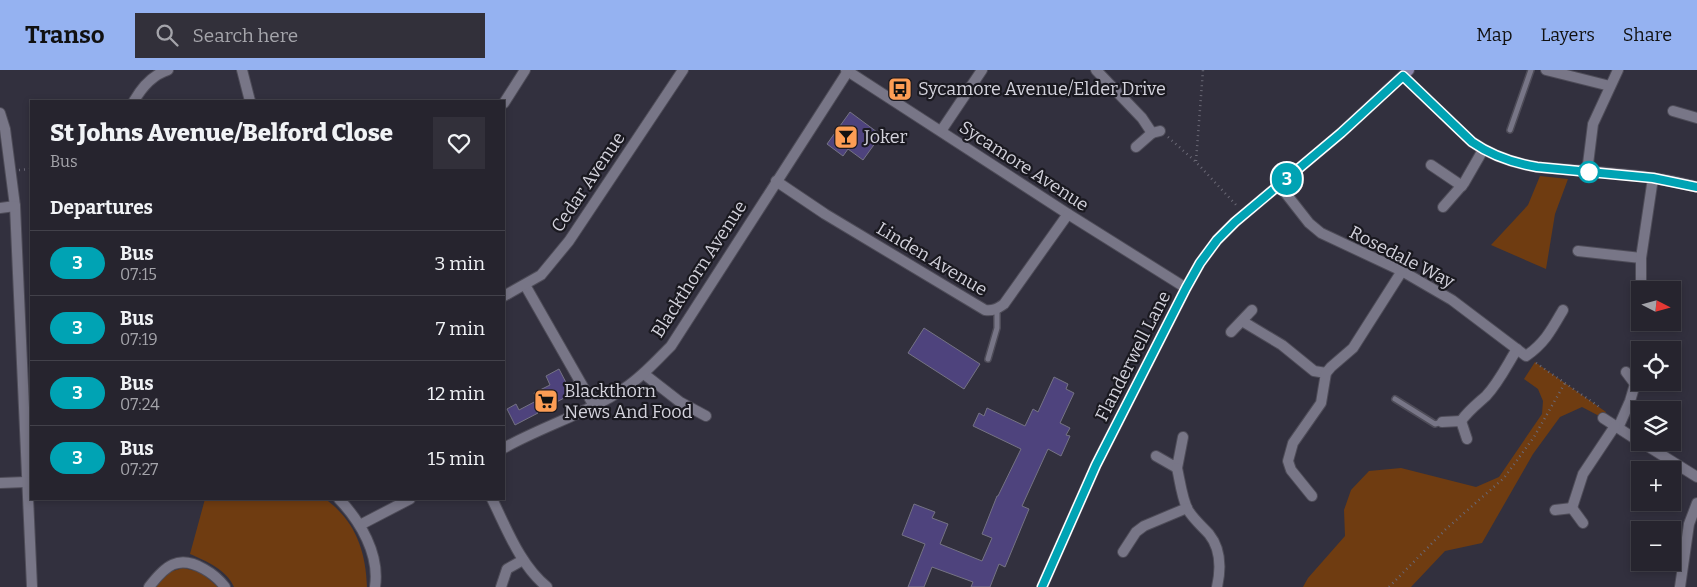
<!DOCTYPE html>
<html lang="en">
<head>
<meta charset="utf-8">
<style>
  :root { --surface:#26242e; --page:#32303a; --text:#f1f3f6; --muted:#a4a4aa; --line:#42414a; --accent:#95b2f1 }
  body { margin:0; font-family:Bitter,serif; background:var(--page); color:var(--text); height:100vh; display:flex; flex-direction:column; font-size:19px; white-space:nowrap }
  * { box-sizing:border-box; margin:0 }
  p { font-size:16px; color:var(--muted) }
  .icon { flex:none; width:28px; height:28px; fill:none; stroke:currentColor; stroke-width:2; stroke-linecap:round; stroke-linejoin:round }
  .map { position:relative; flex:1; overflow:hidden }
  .panel { position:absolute; left:30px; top:30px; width:475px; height:400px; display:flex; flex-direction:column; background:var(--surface); border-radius:0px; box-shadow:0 2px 8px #0003,0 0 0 1px var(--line) }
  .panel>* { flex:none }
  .badge { padding:0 10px; border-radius:16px; font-size:18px; line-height:32px }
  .needle { width:32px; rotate:96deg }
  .fabs { position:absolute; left:1631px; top:211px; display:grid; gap:10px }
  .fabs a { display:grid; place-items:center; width:50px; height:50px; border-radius:0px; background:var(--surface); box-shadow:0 2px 8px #0003,0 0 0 1px var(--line); font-size:25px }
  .map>.badge { position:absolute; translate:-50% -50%; box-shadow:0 0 0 2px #fff }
  h2 { padding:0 20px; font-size:19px; line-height:45px }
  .round { display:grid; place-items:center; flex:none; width:52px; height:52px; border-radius:0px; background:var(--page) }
  .summary { display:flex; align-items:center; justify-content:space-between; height:85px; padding:0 20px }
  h1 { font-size:24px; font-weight:800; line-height:38px }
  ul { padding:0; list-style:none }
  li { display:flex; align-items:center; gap:15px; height:65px; padding:0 20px; border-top:1px solid var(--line) }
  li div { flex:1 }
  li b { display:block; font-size:19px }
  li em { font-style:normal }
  li .badge { min-width:55px; font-weight:700; text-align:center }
  header { display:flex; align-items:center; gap:30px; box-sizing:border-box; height:70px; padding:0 25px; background:var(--accent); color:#111 }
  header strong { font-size:24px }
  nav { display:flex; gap:28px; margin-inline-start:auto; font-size:18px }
  .search { width:350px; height:45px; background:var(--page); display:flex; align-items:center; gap:12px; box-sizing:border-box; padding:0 18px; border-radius:0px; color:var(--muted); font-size:19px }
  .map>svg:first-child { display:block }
  .green { fill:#6f3c11 }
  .building { fill:#4e437d; stroke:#757384 }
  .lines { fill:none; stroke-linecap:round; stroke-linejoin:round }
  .lane-casing { stroke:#4e4c58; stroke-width:8 }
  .street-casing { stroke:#4e4c58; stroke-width:12 }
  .secondary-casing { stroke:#4e4c58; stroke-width:12 }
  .path { stroke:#6a6875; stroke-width:2.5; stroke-dasharray:1 4; stroke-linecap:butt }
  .lane { stroke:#787687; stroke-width:5 }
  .street { stroke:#787687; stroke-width:10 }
  .secondary { stroke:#8984a9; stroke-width:10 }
  .line-casing { stroke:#fff; stroke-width:11 }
  .line { stroke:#00a3b4; stroke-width:8 }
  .stop-dot { fill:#fff; stroke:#00a3b4; stroke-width:2.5 }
  .labels { text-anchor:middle; stroke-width:4.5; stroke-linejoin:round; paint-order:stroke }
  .poi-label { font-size:18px; fill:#d3d2dc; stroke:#1a1920; text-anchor:start }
  .street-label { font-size:18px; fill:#d3d2dc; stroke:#1a1920 }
</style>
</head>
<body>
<header>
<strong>Transo</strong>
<div class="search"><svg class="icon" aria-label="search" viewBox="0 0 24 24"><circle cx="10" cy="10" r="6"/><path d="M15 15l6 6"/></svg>Search here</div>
<nav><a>Map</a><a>Layers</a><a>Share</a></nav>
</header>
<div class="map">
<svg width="1697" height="517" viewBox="0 0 1697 517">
  <rect width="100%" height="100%" fill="#32303e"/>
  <g class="green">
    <path d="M1540,106L1568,109L1555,144L1546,199L1491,175L1528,135Z"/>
    <path d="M1535,292L1606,342L1603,348L1582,337L1560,347L1533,384L1482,473L1445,481L1411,517H1303L1308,508L1345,466L1344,440L1351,420L1369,401L1401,398L1476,417L1499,407L1542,344L1543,331L1538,319L1524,309Z"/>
    <path d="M205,429H325C355,450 366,481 367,517H234C227,500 206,491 190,484Z"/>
    <path d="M183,498L200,502L218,517H154L166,503Z"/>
  </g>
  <g class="building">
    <path d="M850,42L881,65L863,90L848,79L843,86L827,74Z"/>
    <path d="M924,258L980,294L964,319L908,283Z"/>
    <path d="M559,299L572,324L537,342L538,343L515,355L507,339L516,334L519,340L538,330L534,323L550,315L546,306Z"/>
    <path d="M1054,307L1068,314L1066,319L1074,323L1060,353L1070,358L1066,365L1070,366L1061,386L1048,379L1022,436L1029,439L1005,497L999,494L990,517H971L973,512L932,497L924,517H908L925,474L902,465L914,434L935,442L932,448L948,454L940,474L982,491L992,468L982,464L997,426H998L1021,379L973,356L979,343L984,346L987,338L1025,356L1033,339L1038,342Z"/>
  </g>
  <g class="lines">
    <g class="lane-casing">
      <g id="lane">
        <path d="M1510,60L1531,0"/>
        <path d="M988,289L997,258V239"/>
        <path d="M1395,329L1435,354L1442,352"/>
      </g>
    </g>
    <g class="street-casing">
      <g id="street">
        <path d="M242,0L250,31"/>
        <path d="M846,0L1068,144L1186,218"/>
        <path d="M1096,0L1142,48L1152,63"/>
        <path d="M1546,0L1610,16"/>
        <path d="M1403,6L1472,72C1492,86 1513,93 1537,97C1590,102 1646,103 1697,117"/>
        <path d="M134,31C142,17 152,5 168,0"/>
        <path d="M504,33L525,0"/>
        <path d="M1673,41L1697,48"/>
        <path d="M0,43L5,59L15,136L32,517"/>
        <path d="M941,61L982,0"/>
        <path d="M1136,77L1152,63L1160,61"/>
        <path d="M1431,95L1462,116"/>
        <path d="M1587,102L1593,54L1618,0"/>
        <path d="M776,111L825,144L985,240C993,241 997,239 1004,234L1068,144"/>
        <path d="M1280,116L1309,153L1321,163L1402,201L1452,230L1526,286C1545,273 1552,259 1563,240"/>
        <path d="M1443,137L1464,113L1483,80"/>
        <path d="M0,138L15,136"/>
        <path d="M1578,181L1641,188"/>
        <path d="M525,215L594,336"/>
        <path d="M1641,220V188L1653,108"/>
        <path d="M504,226L541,205L569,171L683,0"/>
        <path d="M1242,251L1282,275L1314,301L1326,303"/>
        <path d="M1231,262L1252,240"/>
        <path d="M1626,302L1635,314L1644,312"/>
        <path d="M644,304L680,332L706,346"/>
        <path d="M1603,348L1640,372"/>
        <path d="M1461,351C1468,341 1477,334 1486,326C1499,312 1507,295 1517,279"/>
        <path d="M1442,352L1461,351L1467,369"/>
        <path d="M1618,358L1630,331L1635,314"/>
        <path d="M1641,372L1697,407"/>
        <path d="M504,378C543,356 588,343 625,318C643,306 656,291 671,276L848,1"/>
        <path d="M1156,386L1177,398L1183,367"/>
        <path d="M1177,398C1180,411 1182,429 1188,440C1194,450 1202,456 1209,464C1221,479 1221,499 1217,517"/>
        <path d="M0,413L26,412"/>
        <path d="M1312,426L1291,400L1288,391L1293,373L1321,333L1326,303L1331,297L1353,278L1402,201"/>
        <path d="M339,429C360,451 380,484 375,517"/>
        <path d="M492,429C507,459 520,495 547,517"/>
        <path d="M1572,438L1583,404L1615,356"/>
        <path d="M1555,440L1572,438L1583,453"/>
        <path d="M360,455L410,429"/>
        <path d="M1123,482L1136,462L1144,456L1187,438"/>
        <path d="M149,517C165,496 178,484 204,499C213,504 219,509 225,517"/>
        <path d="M501,517L507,499L523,490"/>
        <path d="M1680,517L1689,454L1697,433"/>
      </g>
    </g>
    <g class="secondary-casing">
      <path id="secondary" d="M1042,517L1096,395L1186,218L1200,193L1217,170L1235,152L1341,63L1409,0"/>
    </g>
    <g class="path">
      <path d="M1168,67L1196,92L1238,137"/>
      <path d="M1196,91L1203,0"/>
      <path d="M19,100L31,99"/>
      <path d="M1536,293L1601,338"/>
      <path d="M1389,517L1446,459L1504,408L1534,367L1565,313"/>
    </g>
    <use href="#lane" class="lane"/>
    <use href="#street" class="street"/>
    <use href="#secondary" class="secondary"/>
  </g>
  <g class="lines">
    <g class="line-casing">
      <path id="line" d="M1042,517L1096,395L1186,218L1200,193L1217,170L1235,152L1341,63L1403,6L1472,72C1492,86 1513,93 1537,97L1653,108L1697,117"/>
    </g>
    <use href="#line" class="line"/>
  </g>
  <defs>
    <g id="bus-square" transform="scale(1.25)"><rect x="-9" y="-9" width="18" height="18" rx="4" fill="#fd9d54" stroke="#1a1920"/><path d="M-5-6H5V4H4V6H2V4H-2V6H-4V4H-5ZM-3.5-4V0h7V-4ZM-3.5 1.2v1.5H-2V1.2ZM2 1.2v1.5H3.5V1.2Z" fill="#111"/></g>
    <g id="bar-square" transform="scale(1.25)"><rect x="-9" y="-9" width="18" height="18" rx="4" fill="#fd9d54" stroke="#1a1920"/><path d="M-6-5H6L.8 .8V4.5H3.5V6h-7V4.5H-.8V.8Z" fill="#111"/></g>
    <g id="supermarket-square" transform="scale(1.25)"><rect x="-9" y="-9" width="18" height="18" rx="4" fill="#fd9d54" stroke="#1a1920"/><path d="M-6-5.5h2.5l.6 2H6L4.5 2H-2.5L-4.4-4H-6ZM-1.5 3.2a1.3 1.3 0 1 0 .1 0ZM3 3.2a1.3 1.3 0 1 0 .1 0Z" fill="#111"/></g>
  </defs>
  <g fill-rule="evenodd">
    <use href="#bus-square" x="900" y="19"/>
    <use href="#bar-square" x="846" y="67"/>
    <use href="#supermarket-square" x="546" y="331"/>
  </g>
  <circle class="stop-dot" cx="1589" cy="102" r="10"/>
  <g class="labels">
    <g class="poi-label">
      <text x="918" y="25">Sycamore Avenue/Elder Drive</text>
      <text x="864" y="73">Joker</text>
      <text x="564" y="327">Blackthorn<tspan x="564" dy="21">News And Food</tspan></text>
    </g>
    <g class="street-label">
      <text transform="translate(1024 96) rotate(33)" y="6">Sycamore Avenue</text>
      <text transform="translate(588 112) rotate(-56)" y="6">Cedar Avenue</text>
      <text transform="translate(1402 187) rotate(27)" y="6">Rosedale Way</text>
      <text transform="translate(932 189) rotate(31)" y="6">Linden Avenue</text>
      <text transform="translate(699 199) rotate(-57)" y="6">Blackthorn Avenue</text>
      <text transform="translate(1133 286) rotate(-63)" y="6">Flanderwell Lane</text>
    </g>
  </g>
</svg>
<div class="fabs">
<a><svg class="needle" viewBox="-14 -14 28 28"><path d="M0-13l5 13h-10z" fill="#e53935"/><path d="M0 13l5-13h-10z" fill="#a4a4aa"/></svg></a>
<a><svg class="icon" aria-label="locate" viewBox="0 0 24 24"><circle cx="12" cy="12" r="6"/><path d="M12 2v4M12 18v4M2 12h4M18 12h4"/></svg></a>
<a><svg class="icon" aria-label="layers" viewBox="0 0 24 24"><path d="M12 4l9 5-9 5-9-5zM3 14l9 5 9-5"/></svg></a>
<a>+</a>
<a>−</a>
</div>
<b class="badge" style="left:1287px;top:109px;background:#00a3b4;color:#fff">3</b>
<section class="panel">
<div class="summary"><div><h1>St Johns Avenue/Belford Close</h1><p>Bus</p></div><a class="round"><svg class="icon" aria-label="heart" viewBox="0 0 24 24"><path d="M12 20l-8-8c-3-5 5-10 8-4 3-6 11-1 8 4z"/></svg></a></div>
<h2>Departures</h2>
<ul>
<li><span class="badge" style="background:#00a3b4;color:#fff">3</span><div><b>Bus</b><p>07:15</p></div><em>3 min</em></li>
<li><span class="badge" style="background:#00a3b4;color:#fff">3</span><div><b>Bus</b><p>07:19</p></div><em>7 min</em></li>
<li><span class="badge" style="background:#00a3b4;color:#fff">3</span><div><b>Bus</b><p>07:24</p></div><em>12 min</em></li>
<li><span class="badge" style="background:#00a3b4;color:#fff">3</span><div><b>Bus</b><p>07:27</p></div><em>15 min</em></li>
</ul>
</section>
</div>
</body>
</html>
